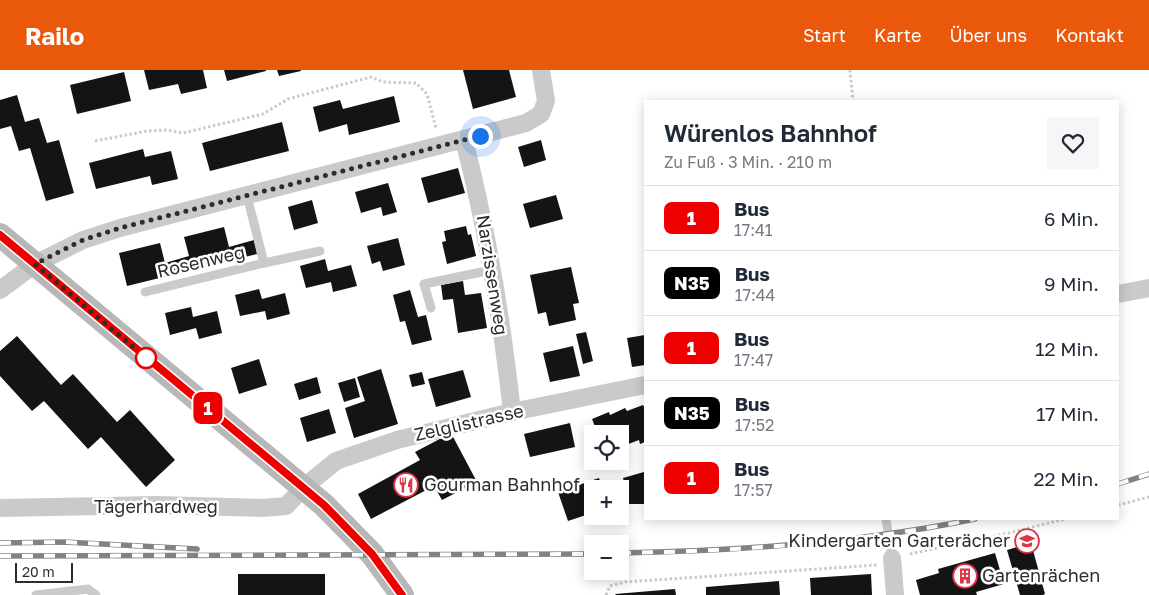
<!DOCTYPE html>
<html lang="de">
<head>
<meta charset="utf-8">
<style>
  :root { --surface:#fff; --page:#f6f6f7; --text:#1f2937; --muted:#747a83; --line:#e0e1e3; --accent:#ea580c }
  body { margin:0; font-family:"Golos Text",sans-serif; background:var(--page); color:var(--text); height:100vh; display:flex; flex-direction:column; font-size:19px; white-space:nowrap }
  * { box-sizing:border-box; margin:0 }
  p { font-size:16px; color:var(--muted) }
  .icon { flex:none; width:28px; height:28px; fill:none; stroke:currentColor; stroke-width:2; stroke-linecap:round; stroke-linejoin:round }
  .map { position:relative; flex:1; overflow:hidden }
  .sheet { position:absolute; left:644px; top:30px; width:475px; height:420px; display:flex; flex-direction:column; background:var(--surface); border-radius:0px; box-shadow:0 2px 12px #0003 }
  .sheet>* { flex:none }
  .badge { padding:0 10px; border-radius:8px; font-size:18px; line-height:32px }
  .controls { position:absolute; left:584px; top:355px; display:grid; gap:10px }
  .controls a { display:grid; place-items:center; width:45px; height:45px; border-radius:0px; background:var(--surface); box-shadow:0 2px 12px #0003; font-size:25px }
  .scale { position:absolute; left:15px; bottom:12px; width:58px; box-sizing:border-box; padding-left:5px; border:2px solid #2d2d2d; border-top:0; font-size:14px; line-height:18px; white-space:nowrap; color:#2d2d2d; -webkit-text-stroke:4px #fff; paint-order:stroke }
  .you { position:absolute; width:25px; height:25px; margin:-12px; border:4px solid #fff; border-radius:50%; background:#1a73e8; box-shadow:0 0 0 8px #1a73e833 }
  .map>.badge { position:absolute; translate:-50% -50%; box-shadow:0 0 0 2px #fff }
  .round { display:grid; place-items:center; flex:none; width:52px; height:52px; border-radius:0px; background:var(--page) }
  .head { display:flex; align-items:center; justify-content:space-between; height:85px; padding:0 20px }
  h1 { font-size:24px; font-weight:600; line-height:38px }
  ul { padding:0; list-style:none }
  li { display:flex; align-items:center; gap:15px; height:65px; padding:0 20px; border-top:1px solid var(--line) }
  li div { flex:1 }
  li b { display:block; font-size:19px }
  li em { font-style:normal }
  li .badge { min-width:55px; font-weight:700; text-align:center }
  header { display:flex; align-items:center; gap:30px; box-sizing:border-box; height:70px; padding:0 25px; background:var(--accent); color:#fff }
  header strong { font-size:24px }
  nav { display:flex; gap:28px; margin-inline-start:auto; font-size:18px }
  .map>svg:first-child { display:block }
  .building { fill:#141414 }
  .lines { fill:none; stroke-linecap:round; stroke-linejoin:round }
  .path { stroke:#cacaca; stroke-width:3; stroke-dasharray:2.5 2.5; stroke-linecap:butt }
  .lane { stroke:#cacaca; stroke-width:9 }
  .street { stroke:#cacaca; stroke-width:18 }
  .secondary { stroke:#b7b7b7; stroke-width:24 }
  .rail-casing { stroke:#828282; stroke-width:5.5 }
  .rail { stroke:#fff; stroke-width:4; stroke-dasharray:11; stroke-linecap:butt }
  .line-casing { stroke:#fff; stroke-width:11 }
  .line { stroke:#e00; stroke-width:8 }
  .walk { stroke:#2d2d2d; stroke-width:5; stroke-dasharray:0 9 }
  .stop-dot { fill:#fff; stroke:#e00; stroke-width:2.5 }
  .labels { text-anchor:middle; stroke-width:5; stroke-linejoin:round; paint-order:stroke }
  .street-label { font-size:18px; fill:#2d2d2d; stroke:#fff }
  .poi-label { font-size:18px; fill:#2d2d2d; stroke:#fff; text-anchor:start }
</style>
</head>
<body>
<header>
<strong>Railo</strong>
<nav><a>Start</a><a>Karte</a><a>Über uns</a><a>Kontakt</a></nav>
</header>
<div class="map">
<svg width="1149" height="525" viewBox="0 0 1149 525">
  <rect width="100%" height="100%" fill="#fff"/>
  <g class="building">
    <path d="M144,0H203L207,18L181,24L178,14L149,20Z"/>
    <path d="M224,0H266V1L227,11Z"/>
    <path d="M277,0H301V1L279,6Z"/>
    <path d="M463,0H509L516,27L473,39Z"/>
    <path d="M124,2L131,31L77,44L70,15Z"/>
    <path d="M17,25L25,52L39,48L47,73L59,70L74,123L46,131L30,78L19,81L11,56L0,59V30Z"/>
    <path d="M394,26L400,52L349,65L347,54L319,62L313,37L340,30L343,39Z"/>
    <path d="M282,52L289,81L210,101L202,73Z"/>
    <path d="M541,70L546,90L524,97L518,77Z"/>
    <path d="M143,79L145,87L171,81L178,109L152,115L150,106L96,119L89,93Z"/>
    <path d="M458,98L465,123L428,133L421,108Z"/>
    <path d="M388,113L397,142L383,146L381,137L361,143L355,122Z"/>
    <path d="M556,125L563,149L530,158L523,134Z"/>
    <path d="M312,130L318,153L294,160L288,137Z"/>
    <path d="M466,156L468,165L471,164L476,186L447,194L442,172L446,171L444,161Z"/>
    <path d="M224,157L229,177L254,170L257,184L127,216L119,183L160,173L165,193L189,186L184,167Z"/>
    <path d="M398,168L405,195L383,201L380,191L372,194L367,176Z"/>
    <path d="M325,189L328,201L351,195L357,216L333,222L331,212L306,218L300,196Z"/>
    <path d="M571,197L579,233L573,234L576,250L549,256L546,242L538,244L530,205Z"/>
    <path d="M463,211L465,225L481,223L487,258L458,263L453,229L443,230L441,215Z"/>
    <path d="M259,219L262,229L285,223L290,244L267,250L265,241L240,246L235,225Z"/>
    <path d="M410,220L418,247L426,245L432,270L412,275L405,251L400,252L393,225Z"/>
    <path d="M191,237L193,247L217,241L222,263L199,269L196,258L170,265L165,243Z"/>
    <path d="M586,262L593,291L583,294L576,264Z"/>
    <path d="M645,265V295L632,297L627,268Z"/>
    <path d="M17,266L61,315L73,304L117,352L130,340L175,390L146,417L101,367L88,379L44,331L32,341L0,306V281Z"/>
    <path d="M573,276L580,306L550,312L543,283Z"/>
    <path d="M259,289L267,315L239,324L231,298Z"/>
    <path d="M381,299L398,354L354,368L345,338L365,331L357,307Z"/>
    <path d="M463,300L471,327L436,337L428,309Z"/>
    <path d="M422,302L425,314L412,317L409,305Z"/>
    <path d="M317,307L321,323L299,330L294,314Z"/>
    <path d="M355,308L360,327L344,332L338,313Z"/>
    <path d="M643,335L645,339V372L640,374L639,370L623,376L622,374L620,375V364H598L592,349L609,342L610,345L625,338L627,341Z"/>
    <path d="M329,339L336,363L307,372L300,348Z"/>
    <path d="M570,353L575,377L530,387L524,364Z"/>
    <path d="M451,363L477,412L442,430L434,416L371,449L358,424L420,390L415,382Z"/>
    <path d="M644,402L645,434H629L623,408Z"/>
    <path d="M599,408L602,419H592V443L568,451L558,422Z"/>
    <path d="M1031,473L1045,524L1043,525H1020L1007,480Z"/>
    <path d="M995,483L1004,514L976,522L977,525H920L916,510L939,503L938,499Z"/>
    <rect x="238" y="504" width="87" height="21"/>
    <path d="M871,504L872,525H811L810,508Z"/>
    <path d="M779,511L780,525H706V517Z"/>
    <path d="M675,519L676,525H616L615,524Z"/>
  </g>
  <g class="lines">
    <g class="path">
      <path d="M850,0L853,31"/>
      <path d="M95,71L147,61L167,60L183,63L263,44L288,29L371,7L383,12L416,13L427,24L436,58"/>
      <path d="M1118,435L1149,427"/>
      <path d="M910,484L1009,463L1065,449"/>
      <path d="M606,525L610,516L625,512L877,495"/>
    </g>
    <g class="lane">
      <path d="M247,126L264,193L320,181"/>
      <path d="M145,222L264,193"/>
      <path d="M431,238L424,214L491,200"/>
      <path d="M886,449L892,488"/>
      <path d="M36,525L88,519L96,525"/>
    </g>
    <g class="street">
      <path d="M464,70C487,159 502,251 512,342"/>
      <path d="M0,220L35,194L83,170L120,158L526,53L541,44L546,31L541,0"/>
      <path d="M1118,224L1149,218"/>
      <path d="M0,438L157,435L262,438L286,436L304,417L336,391L397,370L512,342L645,315"/>
      <path d="M892,488L895,525"/>
    </g>
    <path class="secondary" d="M0,165L324,435L372,484L402,525"/>
    <g class="rail-casing">
      <g id="rail">
        <path d="M1118,414L1149,404"/>
        <path d="M0,473L64,472L197,479"/>
        <path d="M620,483C739,481 858,473 975,449"/>
        <path d="M0,486L592,484"/>
      </g>
    </g>
    <use href="#rail" class="rail"/>
  </g>
  <g class="lines">
    <g class="line-casing">
      <path id="line" d="M0,165L324,435L372,484L402,525"/>
    </g>
    <use href="#line" class="line"/>
    <path class="walk" d="M146,288L35,194L83,170L120,158L480,66"/>
  </g>
  <defs>
    <g id="restaurant-ring" transform="scale(1.25)"><circle r="9.5" fill="#fff" stroke="#de3546" stroke-width="1.5"/><path d="M-5-6h1v4h1v-4h1v4h1v-4h1v5L-1.5 .5V6h-2V.5L-5-1ZM5-6V6H3V1.5H1.5Q1.5-4 5-6Z" fill="#de3546"/></g>
    <g id="school-ring" transform="scale(1.25)"><circle r="9.5" fill="#fff" stroke="#de3546" stroke-width="1.5"/><path d="M0-5L7-2L0 1L-7-2ZM-4 1L0 2.5L4 1V4Q0 6-4 4Z" fill="#de3546"/></g>
    <g id="building-ring" transform="scale(1.25)"><circle r="9.5" fill="#fff" stroke="#de3546" stroke-width="1.5"/><path d="M-4-6H4V6H1V3H-1V6H-4ZM-2.5-4.3h1.7v1.8h-1.7ZM.8-4.3h1.7v1.8H.8ZM-2.5-1h1.7V.8h-1.7ZM.8-1h1.7V.8H.8Z" fill="#de3546"/></g>
  </defs>
  <g fill-rule="evenodd">
    <use href="#restaurant-ring" x="406" y="415"/>
    <use href="#school-ring" x="1027" y="471"/>
    <use href="#building-ring" x="965" y="506"/>
  </g>
  <circle class="stop-dot" cx="146" cy="288" r="10"/>
  <g class="labels">
    <g class="street-label">
      <text transform="translate(201 192) rotate(-13)" y="6">Rosenweg</text>
      <text transform="translate(492 205) rotate(81)" y="6">Narzissenweg</text>
      <text transform="translate(469 353) rotate(-13)" y="6">Zelglistrasse</text>
      <text x="156" y="443">Tägerhardweg</text>
    </g>
    <g class="poi-label">
      <text x="424" y="421">Gourman Bahnhof</text>
      <text x="1010" y="477" text-anchor="end">Kindergarten Garterächer</text>
      <text x="982" y="512">Gartenrächen</text>
    </g>
  </g>
</svg>
<div class="controls">
<a><svg class="icon" aria-label="locate" viewBox="0 0 24 24"><circle cx="12" cy="12" r="6"/><path d="M12 2v4M12 18v4M2 12h4M18 12h4"/></svg></a>
<a>+</a>
<a>−</a>
</div>
<div class="scale">20 m</div>
<div class="you" style="left:480px;top:66px"></div>
<b class="badge" style="left:208px;top:338px;background:#e00;color:#fff">1</b>
<section class="sheet">
<div class="head"><div><h1>Würenlos Bahnhof</h1><p>Zu Fuß · 3 Min. · 210 m</p></div><a class="round"><svg class="icon" aria-label="heart" viewBox="0 0 24 24"><path d="M12 20l-8-8c-3-5 5-10 8-4 3-6 11-1 8 4z"/></svg></a></div>
<ul>
<li><span class="badge" style="background:#e00;color:#fff">1</span><div><b>Bus</b><p>17:41</p></div><em>6 Min.</em></li>
<li><span class="badge" style="background:#000;color:#fff">N35</span><div><b>Bus</b><p>17:44</p></div><em>9 Min.</em></li>
<li><span class="badge" style="background:#e00;color:#fff">1</span><div><b>Bus</b><p>17:47</p></div><em>12 Min.</em></li>
<li><span class="badge" style="background:#000;color:#fff">N35</span><div><b>Bus</b><p>17:52</p></div><em>17 Min.</em></li>
<li><span class="badge" style="background:#e00;color:#fff">1</span><div><b>Bus</b><p>17:57</p></div><em>22 Min.</em></li>
</ul>
</section>
</div>
</body>
</html>
